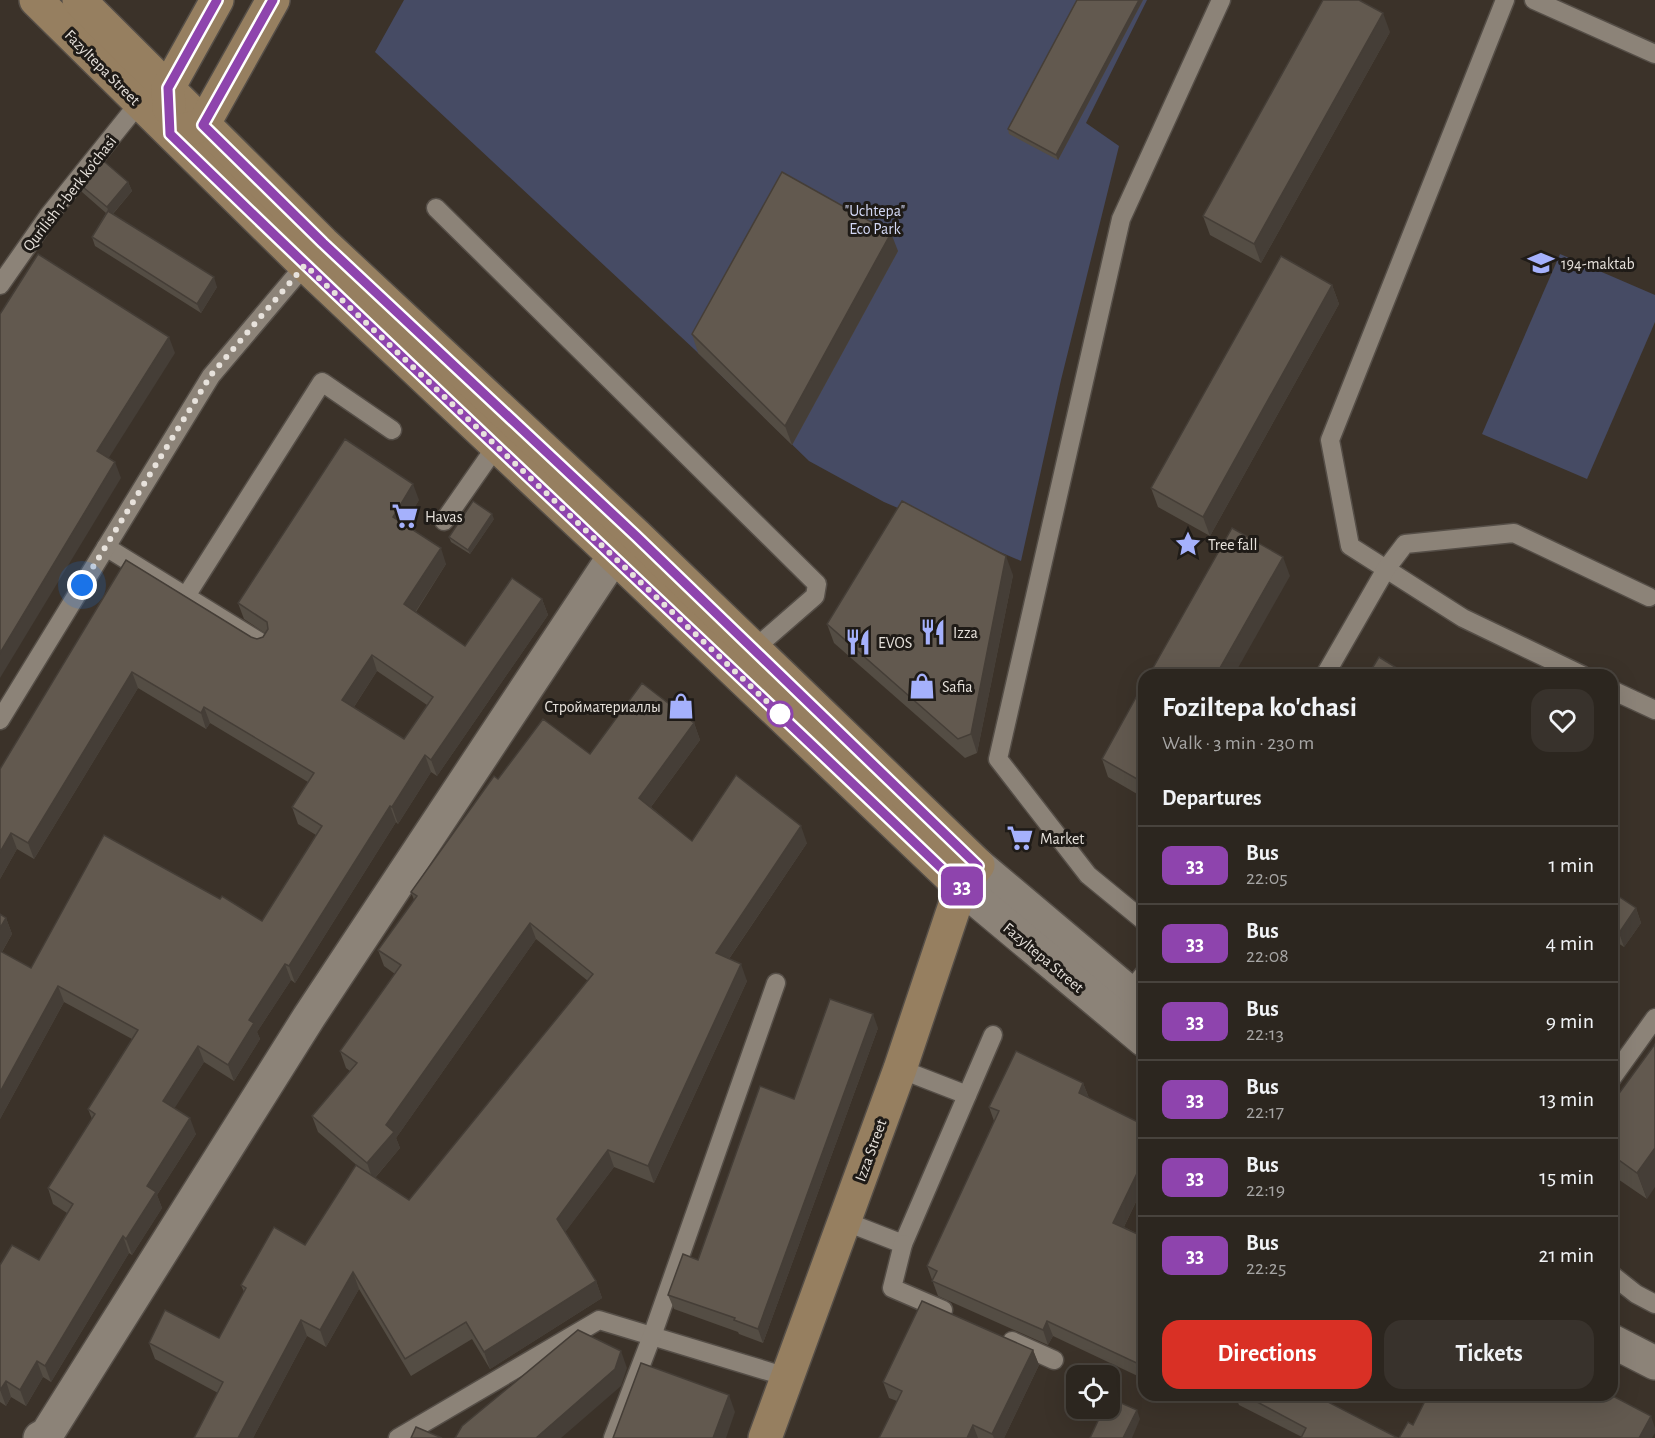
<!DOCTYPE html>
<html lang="en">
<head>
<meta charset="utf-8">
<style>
  :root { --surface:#2c261f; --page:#38322c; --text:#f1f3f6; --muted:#a6a5a4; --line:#48433d; --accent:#d93025 }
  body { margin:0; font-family:"Alegreya Sans",sans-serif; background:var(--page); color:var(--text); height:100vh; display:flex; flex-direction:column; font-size:22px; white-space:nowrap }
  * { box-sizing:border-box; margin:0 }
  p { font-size:20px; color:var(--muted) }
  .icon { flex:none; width:33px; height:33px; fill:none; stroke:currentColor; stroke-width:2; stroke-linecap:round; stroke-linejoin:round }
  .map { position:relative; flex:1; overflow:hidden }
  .drawer { position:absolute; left:1138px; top:669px; width:480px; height:732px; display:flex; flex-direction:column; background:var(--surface); border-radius:18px; box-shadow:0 6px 24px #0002,0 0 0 2px var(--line) }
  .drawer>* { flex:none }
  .badge { padding:0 12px; border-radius:9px; font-size:21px; line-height:39px }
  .tools { position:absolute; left:1066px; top:1365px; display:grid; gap:12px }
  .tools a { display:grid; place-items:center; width:54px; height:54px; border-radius:12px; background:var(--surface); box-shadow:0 6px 24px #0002,0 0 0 2px var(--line); font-size:30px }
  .you { position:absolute; width:30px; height:30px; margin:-15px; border:4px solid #fff; border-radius:50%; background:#1a73e8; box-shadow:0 0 0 9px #1a73e833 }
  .map>.badge { position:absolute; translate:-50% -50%; box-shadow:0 0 0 3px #fff }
  h2 { padding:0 24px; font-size:22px; line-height:54px }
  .round { display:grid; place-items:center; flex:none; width:63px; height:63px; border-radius:18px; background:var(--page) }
  .overview { display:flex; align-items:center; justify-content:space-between; height:102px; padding:0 24px }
  h1 { font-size:28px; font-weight:600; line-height:45px }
  .cta { display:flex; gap:12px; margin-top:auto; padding:12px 24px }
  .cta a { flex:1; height:69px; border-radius:18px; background:var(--accent); color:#fff; font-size:24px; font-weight:600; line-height:69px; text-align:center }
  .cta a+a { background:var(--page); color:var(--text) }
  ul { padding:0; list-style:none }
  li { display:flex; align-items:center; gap:18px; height:78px; padding:0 24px; border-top:2px solid var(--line) }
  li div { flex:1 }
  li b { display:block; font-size:22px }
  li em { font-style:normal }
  li .badge { min-width:66px; font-weight:700; text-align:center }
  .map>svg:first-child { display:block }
  .green { fill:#464b64 }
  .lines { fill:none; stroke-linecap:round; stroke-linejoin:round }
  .service-casing { stroke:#554e47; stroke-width:21 }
  .minor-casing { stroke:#554e47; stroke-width:36 }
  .secondary-casing { stroke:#554e47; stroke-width:36 }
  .service { stroke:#8c8378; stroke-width:18 }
  .minor { stroke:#8c8378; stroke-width:33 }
  .secondary { stroke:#967f60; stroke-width:33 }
  .wall { fill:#544d44; fill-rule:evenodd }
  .shaded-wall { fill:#453e37 }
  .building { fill:#62594f; stroke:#453e37; stroke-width:1.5; fill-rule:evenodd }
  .line-casing { stroke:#fff; stroke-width:14 }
  .line { stroke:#8e44ad; stroke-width:9 }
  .walk { stroke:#e7e2dc; stroke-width:6; stroke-dasharray:0 10.8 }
  .stop-dot { fill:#fff; stroke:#8e44ad; stroke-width:3 }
  .labels { text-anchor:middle; stroke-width:6; stroke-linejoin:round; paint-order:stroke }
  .street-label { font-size:16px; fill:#e7e2dc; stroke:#1f1b17 }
  .park-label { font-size:16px; fill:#d4d9f6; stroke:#1f1b17 }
  .poi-label { font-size:16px; fill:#e7e2dc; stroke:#1f1b17; text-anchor:start }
</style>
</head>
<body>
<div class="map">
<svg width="1655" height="1438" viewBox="0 0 1655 1438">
  <rect width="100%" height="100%" fill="#3b3229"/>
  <g class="green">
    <path d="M404,0H1147L1086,123L1119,146L1061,380L1021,561L884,502L809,461L694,349L375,52Z"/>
    <path d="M1560,254L1655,295V322L1587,479L1482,434Z"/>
  </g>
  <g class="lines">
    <g class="service-casing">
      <g id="service">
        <path d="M1505,0L1330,440L1350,546L1463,618L1582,675"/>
        <path d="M1534,0L1655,54"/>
        <path d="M436,208L817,584L815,596L754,649"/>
        <path d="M0,285L49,215L139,103"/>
        <path d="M444,521L497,445"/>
        <path d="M106,547L263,644"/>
        <path d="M186,596L322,382L392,430"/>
        <path d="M1325,675L1386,569L1405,544L1514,533L1649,597"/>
        <path d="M1612,690L1655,710"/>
        <path d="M0,720L211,376L310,259"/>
        <path d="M1144,921L1088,875L998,759L1121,219L1221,0"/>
        <path d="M1129,992L1144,974"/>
        <path d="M900,1069L967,1095"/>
        <path d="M1612,1078L1655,1018"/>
        <path d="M844,1221L903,1244L993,1035"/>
        <path d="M903,1244L892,1288L943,1310"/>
        <path d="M1612,1275L1636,1294L1655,1304"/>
        <path d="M1012,1341L1054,1360"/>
        <path d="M398,1438L599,1320L787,1377"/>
        <path d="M613,1438L652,1336L776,983"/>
      </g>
    </g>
    <g class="minor-casing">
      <g id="minor">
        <path d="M978,865L1144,1005"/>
        <path d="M961,887L1144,1040"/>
        <path d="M1612,1341L1655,1363"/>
        <path d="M40,1438L47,1434L309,1017L614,556L635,537"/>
      </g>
    </g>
    <g class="secondary-casing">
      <g id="secondary">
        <path d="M36,0L305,265L614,556L961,887"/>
        <path d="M79,0L323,243L636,535L978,865L961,887L900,1069L765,1438"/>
        <path d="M169,108L168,88L217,0"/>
        <path d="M184,130L203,125L273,0"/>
      </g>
    </g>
    <use href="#service" class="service"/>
    <use href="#minor" class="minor"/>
    <use href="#secondary" class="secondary"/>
  </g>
  <g class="wall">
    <path d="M1077,0H1143L1058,160L1009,134L1008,129Z"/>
    <path d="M1390,32L1261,263L1210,235L1203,216Z"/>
    <path d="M128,182L132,191L113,214L217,287L201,313L95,246L92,237L106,213L82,192L78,183Z"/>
    <path d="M898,251L792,445L698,353L692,334Z"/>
    <path d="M1332,285L1339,304L1210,536L1158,507L1151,488Z"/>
    <path d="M419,500L404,524L446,564L416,612L465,646L542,599L548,615L437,776L431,772L398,824L396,822L295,983L291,980L257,1032L260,1039L234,1081L204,1062L174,1108L196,1134L157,1195L162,1208L132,1255L129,1253L51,1382L43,1377L26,1406L11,1397L6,1406L0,1402V1265L39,1260L67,1213L53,1204L48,1188L92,1119L88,1109L132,1039L64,1002L0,1119V914L6,918L12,934L2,952L31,968L220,899L262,921L316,835L298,824L292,807L308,782L210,723L206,729L138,688L34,859L17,849L0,879V769L126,560L251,637L257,639L263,637L265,633L244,619L238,603ZM377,671L427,705L404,739L354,707Z"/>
    <path d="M494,519L470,554L451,542L449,537Z"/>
    <path d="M1013,575L977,753L965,758L834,643L827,624Z"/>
    <path d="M1144,683V798L1108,777L1102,759Z"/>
    <path d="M694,723L700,740L651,807L692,841L807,843L729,959L747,981L654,1183L614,1167L565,1232L596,1281L602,1298L490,1369L472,1339L411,1376L359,1289L326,1347L307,1336L253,1438H194L218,1393L155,1359L149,1343L219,1338L244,1292L241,1285L305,1245L360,1168L318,1132L312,1116L350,1071L346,1068L340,1051L395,974L384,966L378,950L414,900L411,892L498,779L590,754ZM536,939L588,981L409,1200L375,1178L400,1148L396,1138Z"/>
    <path d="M1612,892L1636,908L1641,923L1624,947L1612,939Z"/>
    <path d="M878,1028L763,1343L739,1334L738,1332L674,1309L668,1295L698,1260L794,1099Z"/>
    <path d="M1083,1083L1089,1098L1144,1125V1185L1124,1227L1144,1237V1379L1053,1336L1048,1345L938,1296L927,1266L994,1121L989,1107Z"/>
    <path d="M1612,1103L1647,1199L1612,1175Z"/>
    <path d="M1033,1350L1039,1365L1004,1438H879L897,1401L889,1398L883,1382Z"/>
    <path d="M1235,1395H1334L1330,1403L1302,1437L1239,1405Z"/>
  </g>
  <g class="shaded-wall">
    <path d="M1139,0H1143L1058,160L1056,155Z"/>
    <path d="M1383,13L1390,32L1261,263L1254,244Z"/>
    <path d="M128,182L132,191L110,217L107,207Z"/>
    <path d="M891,233L898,251L792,445L785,426Z"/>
    <path d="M214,277L217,287L201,313L197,304Z"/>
    <path d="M1332,285L1339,304L1210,536L1203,517Z"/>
    <path d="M169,337L175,353L103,467L97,451Z"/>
    <path d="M115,462L121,478L0,678V653Z"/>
    <path d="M413,484L419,500L399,533L393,517Z"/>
    <path d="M492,514L494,519L470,554L468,550Z"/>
    <path d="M441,548L446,564L410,620L404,604Z"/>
    <path d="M1006,556L1013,575L977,753L971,734Z"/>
    <path d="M1283,557L1290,576L1234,675H1216Z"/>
    <path d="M542,599L548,615L437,776L431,760Z"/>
    <path d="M372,655L377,671L348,716L342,700Z"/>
    <path d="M132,672L138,688L34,859L28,843Z"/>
    <path d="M204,707L210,723L206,729L201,713Z"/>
    <path d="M694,723L700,740L645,815L639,798Z"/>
    <path d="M425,755L431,772L398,824L392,807Z"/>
    <path d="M390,806L396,822L295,983L289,966Z"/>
    <path d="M801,826L807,843L722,969L716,953Z"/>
    <path d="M11,833L17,849L0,879V852Z"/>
    <path d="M1636,908L1641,923L1624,947L1619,933Z"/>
    <path d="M6,918L12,934L0,955V928Z"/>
    <path d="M530,923L536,939L396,1138L400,1148L373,1180L367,1163L386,1125Z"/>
    <path d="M285,964L291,980L257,1032L260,1039L234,1081L228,1065L249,1020Z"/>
    <path d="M741,964L747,981L654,1183L648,1166Z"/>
    <path d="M58,986L64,1002L0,1119V1092Z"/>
    <path d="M873,1014L878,1028L763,1343L758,1329Z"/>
    <path d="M198,1046L204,1062L169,1117L163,1101Z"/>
    <path d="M1083,1083L1089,1098L1079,1093Z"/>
    <path d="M190,1118L196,1134L157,1195L162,1208L132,1255L126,1239L147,1186Z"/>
    <path d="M1655,1148V1187L1647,1199L1637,1173Z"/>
    <path d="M608,1150L614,1167L563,1235L557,1219Z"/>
    <path d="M1144,1159V1185L1119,1237L1113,1223Z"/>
    <path d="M123,1236L129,1253L51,1382L45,1366Z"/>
    <path d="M353,1272L359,1289L326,1347L320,1330Z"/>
    <path d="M596,1281L602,1298L490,1369L484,1352Z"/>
    <path d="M301,1320L307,1336L253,1438H238Z"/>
    <path d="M1047,1321L1053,1336L1048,1345L1043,1330Z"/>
    <path d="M1033,1350L1039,1365L1004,1438H994L992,1434Z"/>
    <path d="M621,1351L627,1368L621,1386L561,1438H536Z"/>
    <path d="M37,1361L43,1377L26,1406L20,1390Z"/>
    <path d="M6,1381L11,1397L6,1406L0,1390Z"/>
    <path d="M729,1395L735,1412L726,1438H713Z"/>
    <path d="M1321,1395H1334L1325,1413L1320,1398Z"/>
    <path d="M1137,1410L1140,1419L1132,1438H1123Z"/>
    <path d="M1651,1416L1655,1428V1433L1652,1438H1639Z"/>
    <path d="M973,1425L978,1438H967Z"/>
  </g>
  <g class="building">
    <path d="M1077,0H1139L1056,155L1008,129Z"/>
    <path d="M1323,0H1359L1383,13L1254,244L1203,216Z"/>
    <path d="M99,157L128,182L107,207L78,183Z"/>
    <path d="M782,172L891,233L785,426L692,334Z"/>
    <path d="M108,211L214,277L197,304L92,237Z"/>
    <path d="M38,254L169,337L97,451L115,462L0,653V314Z"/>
    <path d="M1281,256L1332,285L1203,517L1151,488Z"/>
    <path d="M345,439L413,484L393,517L441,548L404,604L465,646L512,578L542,599L431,760L425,755L392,807L390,806L289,966L285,964L249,1020L254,1023L228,1065L198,1046L163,1101L190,1118L147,1186L156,1192L126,1239L123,1236L45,1366L37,1361L20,1390L6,1381L0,1390V1265L12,1245L39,1260L73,1204L48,1188L95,1114L88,1109L138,1030L58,986L0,1092V951L31,968L104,835L220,899L222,896L262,921L322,826L292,807L314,773L204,707L201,713L132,672L28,843L11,833L0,852V769L126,560L251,637L257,639L263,637L268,629L267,622L238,603ZM372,655L433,697L404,739L342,700Z"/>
    <path d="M473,501L492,514L468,550L449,537Z"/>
    <path d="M902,501L1006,556L971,734L958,739L827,624Z"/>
    <path d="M1232,528L1283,557L1216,675H1149Z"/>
    <path d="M1379,657L1408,675H1368Z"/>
    <path d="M642,683L694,723L639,798L692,841L736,775L801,826L716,953L741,964L648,1166L608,1150L557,1219L596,1281L484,1352L466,1322L405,1359L353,1272L320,1330L301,1320L238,1438H194L223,1382L149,1343L165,1310L219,1338L246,1288L241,1285L274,1227L305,1245L356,1165L409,1200L593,974L530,923L386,1125L394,1132L367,1163L312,1116L357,1063L340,1051L401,965L378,950L417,896L411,892L494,776L498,779L543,719L590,754Z"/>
    <path d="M1144,683V783L1102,759Z"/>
    <path d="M1612,892L1636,908L1619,933L1612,929Z"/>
    <path d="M0,914L6,918L0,928Z"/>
    <path d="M830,999L873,1014L758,1329L734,1320L735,1318L668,1295L683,1254L698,1260L760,1086L794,1099Z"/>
    <path d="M1655,1044V1148L1637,1173L1612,1155V1103Z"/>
    <path d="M1016,1051L1083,1083L1079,1093L1144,1125V1159L1113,1223L1144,1237V1363L1143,1366L1047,1321L1043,1330L932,1281L937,1271L927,1266L999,1111L989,1107Z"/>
    <path d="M922,1301L1033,1350L992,1434L973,1425L967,1438H879L902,1391L883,1382Z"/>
    <path d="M578,1330L621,1351L615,1369L536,1438H455L462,1426Z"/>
    <path d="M641,1363L729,1395L713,1438H613Z"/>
    <path d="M1244,1395H1321L1320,1398L1398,1438H1301L1306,1428Z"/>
    <path d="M1428,1395H1611L1651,1416L1639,1438H1399L1408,1422L1413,1425Z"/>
    <path d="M1110,1398L1137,1410L1123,1438H1090L1104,1408H1110Z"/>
    <path d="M416,1427L442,1438H411Z"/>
  </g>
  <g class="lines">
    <g class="line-casing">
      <path id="line" d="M217,0L168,88L170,134C431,388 698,635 961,887L978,866L636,536L323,243L203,125L273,0"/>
    </g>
    <use href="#line" class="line"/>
    <path class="walk" d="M82,585L211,375L305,265L780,714"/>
  </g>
  <defs>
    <g id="school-bare" transform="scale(2.07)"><path d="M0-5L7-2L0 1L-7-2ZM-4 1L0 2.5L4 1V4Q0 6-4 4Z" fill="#a5b1fc" stroke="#1f1b17" stroke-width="2.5" paint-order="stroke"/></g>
    <g id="supermarket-bare" transform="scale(2.07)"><path d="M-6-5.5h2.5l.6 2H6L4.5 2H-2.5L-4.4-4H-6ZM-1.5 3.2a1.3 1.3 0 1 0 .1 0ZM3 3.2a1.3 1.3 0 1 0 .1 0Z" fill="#a5b1fc" stroke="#1f1b17" stroke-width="2.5" paint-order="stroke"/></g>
    <g id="sight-bare" transform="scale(2.07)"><path d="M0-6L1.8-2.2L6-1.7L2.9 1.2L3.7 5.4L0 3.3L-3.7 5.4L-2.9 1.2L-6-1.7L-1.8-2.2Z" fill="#a5b1fc" stroke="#1f1b17" stroke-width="2.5" paint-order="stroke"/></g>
    <g id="restaurant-bare" transform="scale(2.07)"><path d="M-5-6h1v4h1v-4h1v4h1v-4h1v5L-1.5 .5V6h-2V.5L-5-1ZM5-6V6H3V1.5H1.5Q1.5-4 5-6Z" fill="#a5b1fc" stroke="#1f1b17" stroke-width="2.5" paint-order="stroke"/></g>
    <g id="shop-bare" transform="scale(2.07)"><path d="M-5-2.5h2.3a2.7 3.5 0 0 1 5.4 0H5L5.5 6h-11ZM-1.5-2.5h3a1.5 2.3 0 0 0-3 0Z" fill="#a5b1fc" stroke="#1f1b17" stroke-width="2.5" paint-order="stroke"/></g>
  </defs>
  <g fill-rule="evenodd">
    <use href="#school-bare" x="1541" y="263"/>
    <use href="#supermarket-bare" x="405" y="516"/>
    <use href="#sight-bare" x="1188" y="544"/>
    <use href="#restaurant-bare" x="933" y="632"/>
    <use href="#restaurant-bare" x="858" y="642"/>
    <use href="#shop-bare" x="922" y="686"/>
    <use href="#shop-bare" x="681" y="706"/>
    <use href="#supermarket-bare" x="1020" y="838"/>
  </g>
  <circle class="stop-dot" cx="780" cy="714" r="12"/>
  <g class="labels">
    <g class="street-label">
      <text transform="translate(103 67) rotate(45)" y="6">Fazyltepa Street</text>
      <text transform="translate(69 193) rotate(-52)" y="6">Qurilish 1-berk ko'chasi</text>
      <text transform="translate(1044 957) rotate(40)" y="6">Fazyltepa Street</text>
      <text transform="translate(870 1150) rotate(-70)" y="6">Izza Street</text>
    </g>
    <g class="park-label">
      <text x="875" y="216">"Uchtepa"<tspan x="875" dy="18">Eco Park</tspan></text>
    </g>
    <g class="poi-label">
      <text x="1561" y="269">194-maktab</text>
      <text x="425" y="522">Havas</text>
      <text x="1208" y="550">Tree fall</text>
      <text x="953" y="638">Izza</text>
      <text x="878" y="648">EVOS</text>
      <text x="942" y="692">Safia</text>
      <text x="661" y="712" text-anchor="end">Стройматериаллы</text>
      <text x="1040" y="844">Market</text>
    </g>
  </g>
</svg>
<div class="tools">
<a><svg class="icon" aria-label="locate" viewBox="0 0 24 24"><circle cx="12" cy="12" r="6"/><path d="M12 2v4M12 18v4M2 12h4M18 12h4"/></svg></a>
</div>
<div class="you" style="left:82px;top:585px"></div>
<b class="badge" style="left:962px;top:886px;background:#8e44ad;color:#fff">33</b>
<section class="drawer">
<div class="overview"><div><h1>Foziltepa ko'chasi</h1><p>Walk · 3 min · 230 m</p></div><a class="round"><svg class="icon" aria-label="heart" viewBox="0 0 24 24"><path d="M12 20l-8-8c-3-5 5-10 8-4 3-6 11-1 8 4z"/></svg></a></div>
<h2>Departures</h2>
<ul>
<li><span class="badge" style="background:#8e44ad;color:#fff">33</span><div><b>Bus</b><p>22:05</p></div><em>1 min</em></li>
<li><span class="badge" style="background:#8e44ad;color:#fff">33</span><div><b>Bus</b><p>22:08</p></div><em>4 min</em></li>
<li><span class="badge" style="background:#8e44ad;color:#fff">33</span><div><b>Bus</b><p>22:13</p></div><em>9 min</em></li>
<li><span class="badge" style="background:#8e44ad;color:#fff">33</span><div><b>Bus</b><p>22:17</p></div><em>13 min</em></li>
<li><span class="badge" style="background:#8e44ad;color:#fff">33</span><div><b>Bus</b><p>22:19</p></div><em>15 min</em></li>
<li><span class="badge" style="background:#8e44ad;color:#fff">33</span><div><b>Bus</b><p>22:25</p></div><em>21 min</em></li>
</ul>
<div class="cta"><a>Directions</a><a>Tickets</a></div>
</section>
</div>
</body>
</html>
